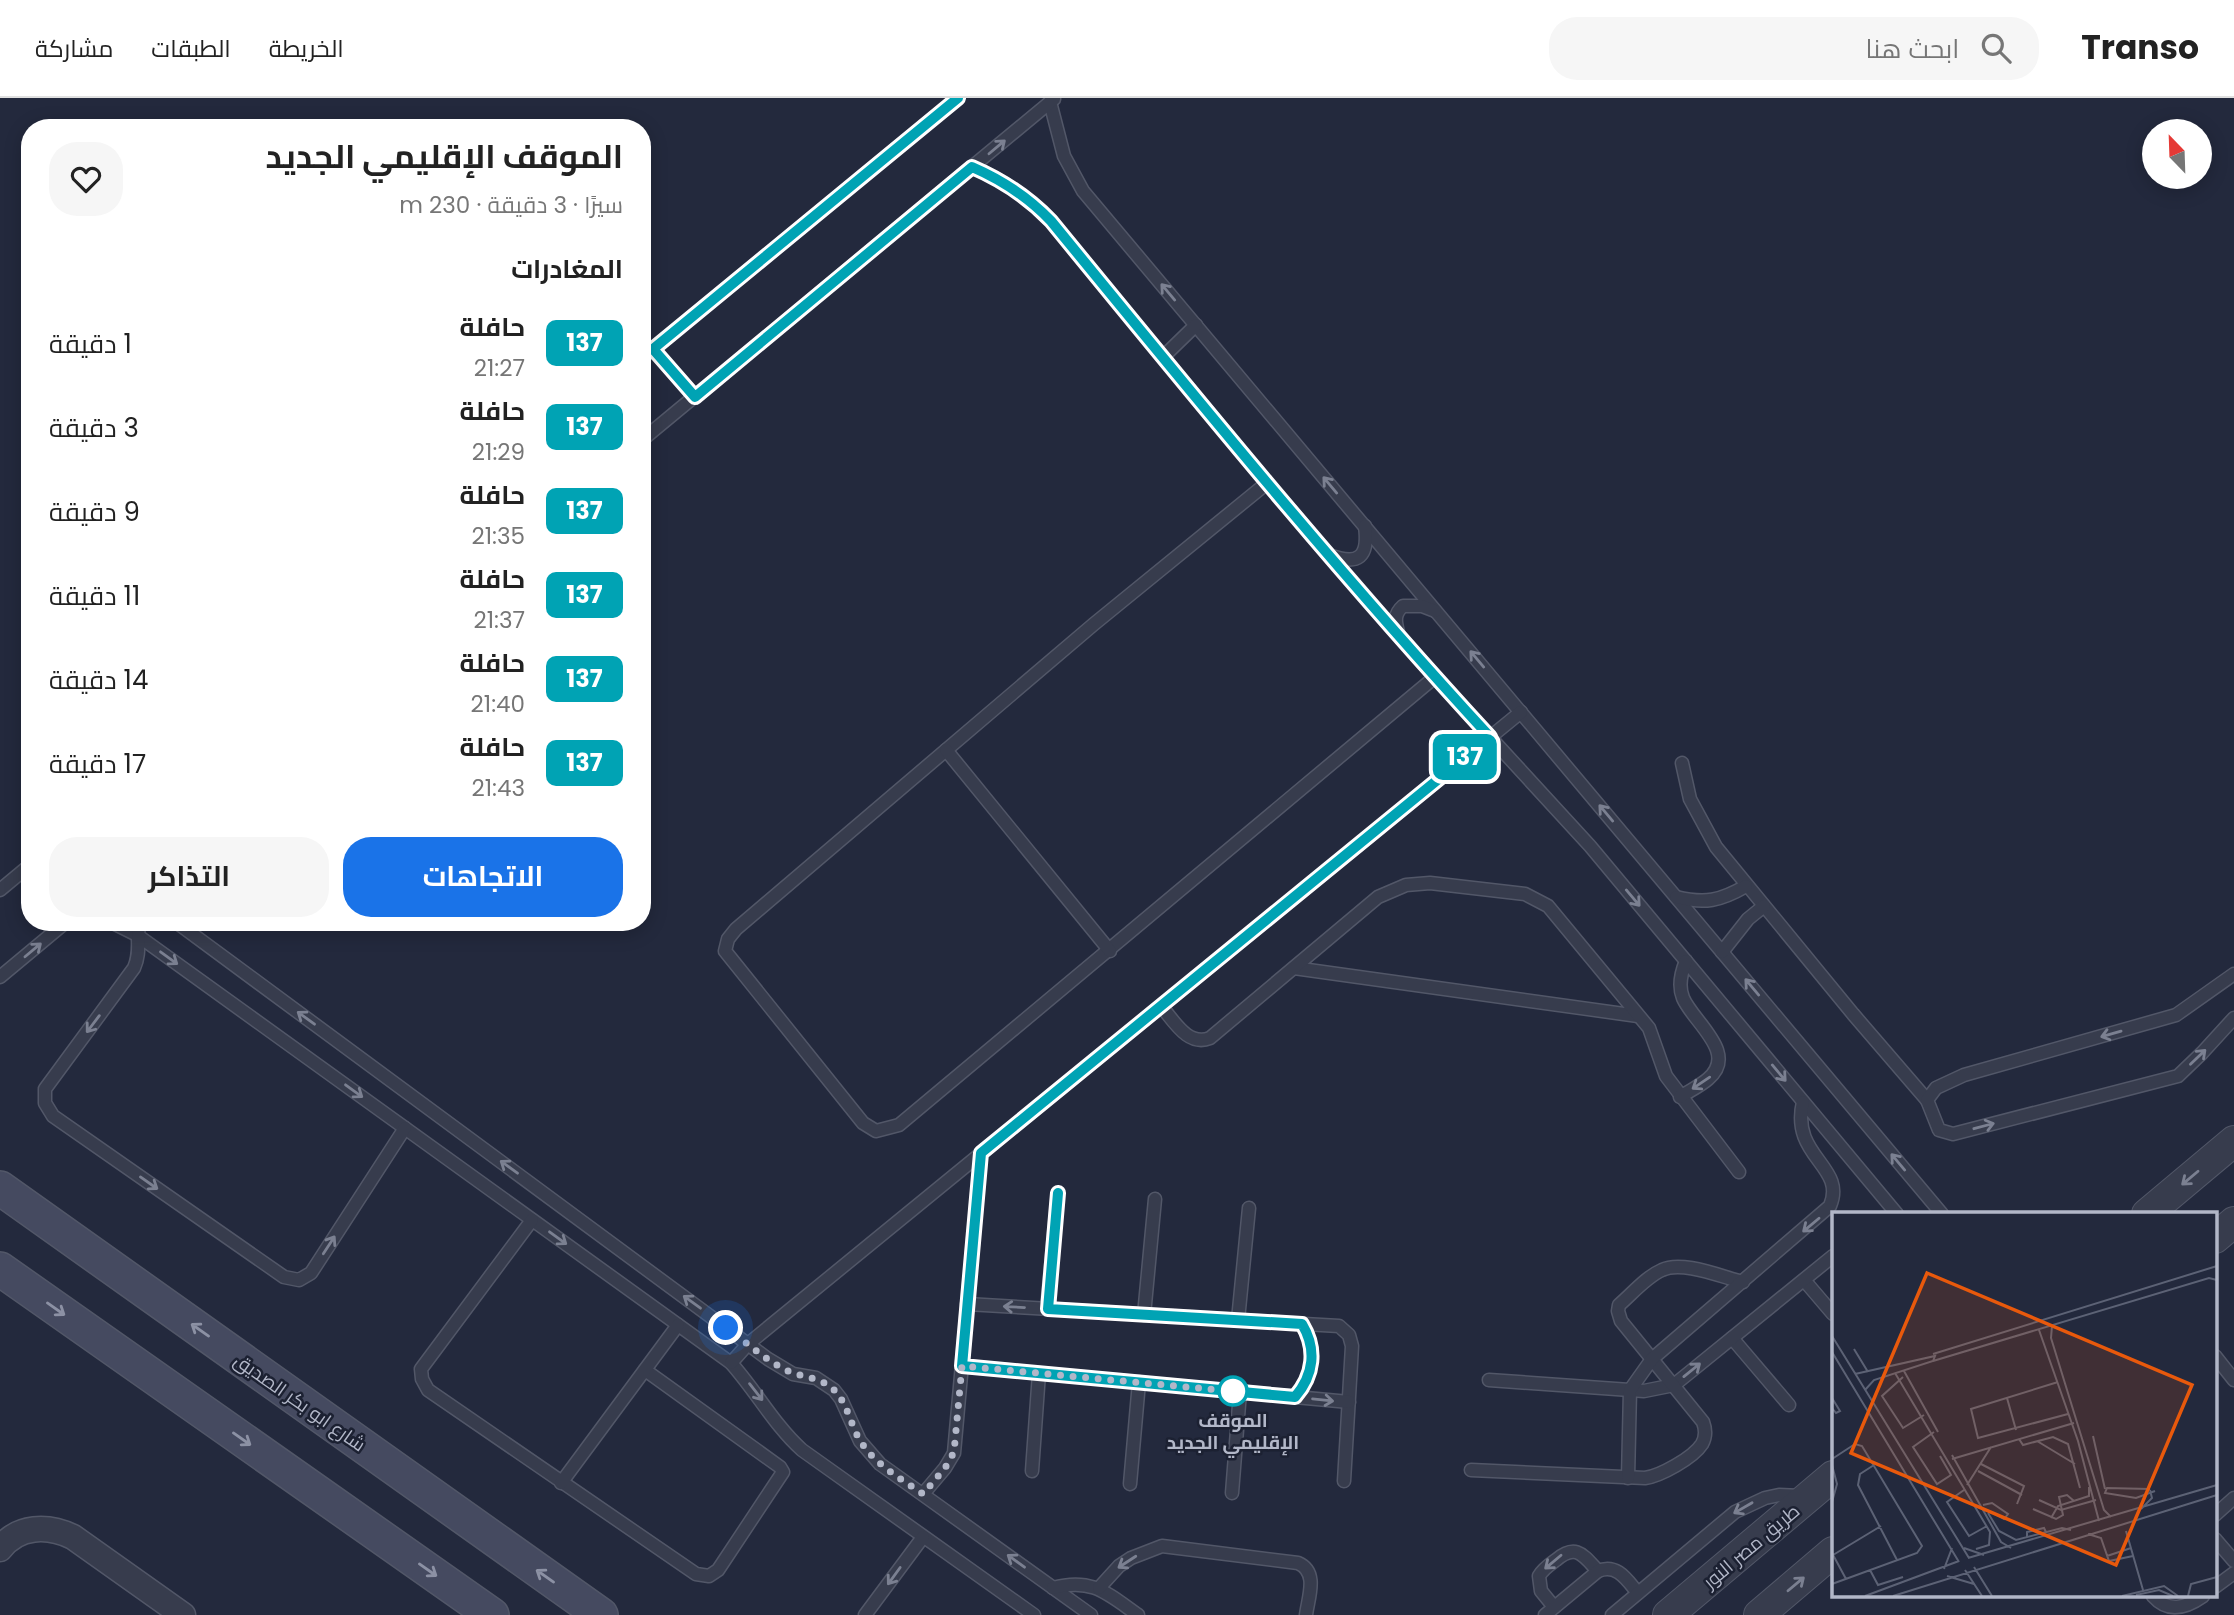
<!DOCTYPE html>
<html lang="ar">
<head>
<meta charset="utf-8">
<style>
  :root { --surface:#fff; --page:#f6f6f6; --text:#222; --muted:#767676; --line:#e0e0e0; --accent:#1a73e8 }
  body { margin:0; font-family:Poppins,Cairo,sans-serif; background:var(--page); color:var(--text); direction:rtl; height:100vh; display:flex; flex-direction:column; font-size:26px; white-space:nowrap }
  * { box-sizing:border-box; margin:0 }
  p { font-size:23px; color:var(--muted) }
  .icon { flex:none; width:38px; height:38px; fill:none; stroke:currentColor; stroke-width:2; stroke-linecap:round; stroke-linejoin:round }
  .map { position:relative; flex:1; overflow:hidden; direction:ltr }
  .side { position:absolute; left:21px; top:21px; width:630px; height:812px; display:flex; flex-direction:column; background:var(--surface); border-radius:28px; box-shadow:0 4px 18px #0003; direction:rtl }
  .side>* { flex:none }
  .badge { padding:0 14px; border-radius:10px; font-size:24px; line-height:46px }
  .needle { width:46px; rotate:337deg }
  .fabs { position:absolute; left:2142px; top:21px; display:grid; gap:14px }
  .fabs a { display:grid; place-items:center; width:70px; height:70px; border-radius:50%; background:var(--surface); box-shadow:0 4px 18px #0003; font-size:35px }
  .you { position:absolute; width:35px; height:35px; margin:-18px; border:5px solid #fff; border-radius:50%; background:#1a73e8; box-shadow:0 0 0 10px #1a73e833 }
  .map>.badge { position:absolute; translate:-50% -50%; box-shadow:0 0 0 4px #fff }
  h2 { padding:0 28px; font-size:26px; line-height:63px }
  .round { display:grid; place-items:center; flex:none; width:74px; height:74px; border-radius:28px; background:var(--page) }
  .head { display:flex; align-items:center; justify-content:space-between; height:119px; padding:0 28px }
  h1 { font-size:33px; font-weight:700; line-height:52px }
  .cta { display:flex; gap:14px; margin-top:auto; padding:14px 28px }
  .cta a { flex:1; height:80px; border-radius:28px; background:var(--accent); color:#fff; font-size:28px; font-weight:700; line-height:80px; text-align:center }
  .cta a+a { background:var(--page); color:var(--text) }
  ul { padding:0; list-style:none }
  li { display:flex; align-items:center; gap:21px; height:84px; padding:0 28px }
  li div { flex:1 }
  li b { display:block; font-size:26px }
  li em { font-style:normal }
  li .badge { min-width:77px; font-weight:700; text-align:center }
  header { display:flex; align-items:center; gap:42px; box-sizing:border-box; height:98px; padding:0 35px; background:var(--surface); border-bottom:2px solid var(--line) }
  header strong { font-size:33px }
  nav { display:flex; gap:38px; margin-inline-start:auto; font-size:24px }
  .search { width:490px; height:63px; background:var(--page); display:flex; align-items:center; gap:18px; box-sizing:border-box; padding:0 24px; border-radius:28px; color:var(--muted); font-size:26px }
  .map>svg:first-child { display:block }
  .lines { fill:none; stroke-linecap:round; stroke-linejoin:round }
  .service-casing { stroke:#525768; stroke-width:15 }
  .minor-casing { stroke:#525768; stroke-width:27 }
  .tertiary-casing { stroke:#525768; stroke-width:32 }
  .secondary-casing { stroke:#525768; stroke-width:36 }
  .service { stroke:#373c4d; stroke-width:12 }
  .minor { stroke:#373c4d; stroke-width:24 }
  .tertiary { stroke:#373c4d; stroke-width:30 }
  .secondary { stroke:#454a60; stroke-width:33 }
  .oneway { stroke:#7b8091 }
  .oneway2 { stroke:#8c91a4 }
  .line-casing { stroke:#fff; stroke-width:16 }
  .line { stroke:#00a3b4; stroke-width:10 }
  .walk { stroke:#b2b7c8; stroke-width:7; stroke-dasharray:0 12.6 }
  .stop-dot { fill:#fff; stroke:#00a3b4; stroke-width:3.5 }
  .labels { text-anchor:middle; stroke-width:5; stroke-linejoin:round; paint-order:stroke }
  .street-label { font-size:19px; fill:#b2b7c8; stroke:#1c2132 }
  .stop-label { font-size:19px; font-weight:bold; fill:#b2b7c8; stroke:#1c2132 }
  .inset-road { fill:none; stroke:#5c6275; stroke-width:2 }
  .view { fill:#e8590c; fill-opacity:0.15; stroke:#e8590c; stroke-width:3.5 }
  .inset-edge { fill:none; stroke:#b2b7c8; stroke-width:3.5 }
</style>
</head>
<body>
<header>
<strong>Transo</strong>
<div class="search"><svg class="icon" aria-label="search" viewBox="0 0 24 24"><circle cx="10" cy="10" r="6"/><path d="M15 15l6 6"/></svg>ابحث هنا</div>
<nav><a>الخريطة</a><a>الطبقات</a><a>مشاركة</a></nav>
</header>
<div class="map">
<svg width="2234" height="1517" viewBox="0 0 2234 1517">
  <rect width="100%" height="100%" fill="#23293d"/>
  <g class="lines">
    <g class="service-casing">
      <g id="service">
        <path d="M1050,4L1064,58L1083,93L1942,1116"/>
        <path d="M972,69C1003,82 1028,99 1051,123L1267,385L1435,579L1590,748L1897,1116"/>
        <path d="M653,251L695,299"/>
        <path d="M1163,259L1196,227"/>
        <path d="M642,260L958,0"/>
        <path d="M642,342L1054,1"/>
        <path d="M1267,385L1094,526L736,831L728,841L725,853L863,1025L876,1033L899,1027L1435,579"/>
        <path d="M1329,457C1359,468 1369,459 1365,428"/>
        <path d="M1398,534C1395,523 1394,516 1403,508H1422L1435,513"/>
        <path d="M946,652L1110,853"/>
        <path d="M1682,665L1690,701L1716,749L1853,916L1927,1002"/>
        <path d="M0,792L30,767"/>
        <path d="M1676,799C1705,806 1720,803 1746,788"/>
        <path d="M111,824L137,837L731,1265C756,1293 775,1328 802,1352L1034,1517"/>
        <path d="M140,824C135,840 142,852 134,870L45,991V1005L53,1018L284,1179L299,1182L311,1175L405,1030"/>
        <path d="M176,824L768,1261L793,1276L816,1280L834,1292L841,1301L860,1343L880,1366L1091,1517"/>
        <path d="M1722,854L1748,821L1764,808"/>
        <path d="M1294,870L1638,918"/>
        <path d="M2234,876L2176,917L1964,977L1936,990L1927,1002L1939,1032L1953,1036L2178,978L2202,955L2234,920"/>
        <path d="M0,879L66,824"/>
        <path d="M1161,908C1174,923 1188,949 1210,940L1378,799L1406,787L1430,785L1525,796L1548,808L1649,930L1666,978L1739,1074"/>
        <path d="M1680,999C1689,993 1700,988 1708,981C1739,955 1693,924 1683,900C1678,888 1681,875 1686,863"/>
        <path d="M532,1122L421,1271L422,1281L428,1292L696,1476L709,1478L718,1472L783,1374L780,1369L645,1272"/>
        <path d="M1804,1182L1833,1216"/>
        <path d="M967,1206L1339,1228L1349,1237L1352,1248L1344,1383"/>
        <path d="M1047,1211L1058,1095"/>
        <path d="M1144,1217L1155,1101"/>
        <path d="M1238,1222L1249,1110"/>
        <path d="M1732,1240L1789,1307"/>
        <path d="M2215,1258L2234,1282"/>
        <path d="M731,1265L748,1246L1521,614"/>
        <path d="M962,1268L1349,1304"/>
        <path d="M1489,1282L1644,1293L1674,1287L1833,1158"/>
        <path d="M1295,1299C1314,1277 1317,1251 1302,1226"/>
        <path d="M1471,1372L1645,1380C1660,1378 1693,1360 1702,1346C1706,1339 1706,1332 1703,1324L1621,1223L1618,1213L1619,1207C1632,1196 1646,1179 1662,1172C1682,1162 1722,1179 1743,1184"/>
        <path d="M1032,1373L1039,1275"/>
        <path d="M1628,1380L1630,1292L1652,1261L1830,1108C1847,1068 1790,1059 1803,1004"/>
        <path d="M561,1385L678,1227"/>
        <path d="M1130,1386L1139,1284"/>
        <path d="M1232,1395L1240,1294"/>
        <path d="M923,1396L945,1370L954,1355L981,1055"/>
        <path d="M2215,1417L2234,1400"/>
        <path d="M2215,1441L2234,1463"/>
        <path d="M2215,1489L2234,1475"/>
        <path d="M1053,1490C1092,1479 1108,1496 1138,1517"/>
        <path d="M1099,1490L1119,1468L1131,1460L1162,1448L1298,1465C1319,1474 1308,1500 1306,1517"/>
        <path d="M2153,1498C2168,1515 2186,1510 2203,1498"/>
        <path d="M1554,1509L1541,1493L1539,1478C1543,1471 1549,1467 1556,1462C1576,1445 1583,1457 1598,1473"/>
        <path d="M865,1517L923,1439"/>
        <path d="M1545,1517L1598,1473C1617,1465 1627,1482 1638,1495"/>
        <path d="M1612,1517L1735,1414L1765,1400L1779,1397L1801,1398"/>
      </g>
    </g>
    <g class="minor-casing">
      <path id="minor" d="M0,1451C18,1427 48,1427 73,1439L183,1517"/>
    </g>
    <g class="tertiary-casing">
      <g id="tertiary">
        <path d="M2147,1116L2234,1043"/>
        <path d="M2215,1140L2234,1124"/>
        <path d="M1668,1517L1833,1378"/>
        <path d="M1759,1517L1833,1454"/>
      </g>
    </g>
    <g class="secondary-casing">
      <g id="secondary">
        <path d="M0,1090L601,1517"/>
        <path d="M0,1171L492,1517"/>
      </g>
    </g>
    <use href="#service" class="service"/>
    <use href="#minor" class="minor"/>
    <use href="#tertiary" class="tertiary"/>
    <use href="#secondary" class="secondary"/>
  </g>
  <defs><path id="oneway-shaft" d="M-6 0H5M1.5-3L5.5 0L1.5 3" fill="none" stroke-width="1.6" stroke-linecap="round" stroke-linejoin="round" transform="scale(1.75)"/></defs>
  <g class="oneway">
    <use href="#oneway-shaft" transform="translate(997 49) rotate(-40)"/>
    <use href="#oneway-shaft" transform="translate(1168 194) rotate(-130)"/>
    <use href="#oneway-shaft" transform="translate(1330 387) rotate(-130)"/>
    <use href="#oneway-shaft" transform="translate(1477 561) rotate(-130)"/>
    <use href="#oneway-shaft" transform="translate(1606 715) rotate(-130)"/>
    <use href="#oneway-shaft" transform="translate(1633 800) rotate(50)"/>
    <use href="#oneway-shaft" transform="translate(33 852) rotate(-40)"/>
    <use href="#oneway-shaft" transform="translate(169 860) rotate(36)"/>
    <use href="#oneway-shaft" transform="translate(1752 889) rotate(-130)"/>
    <use href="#oneway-shaft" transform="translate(306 920) rotate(-144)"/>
    <use href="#oneway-shaft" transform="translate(93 926) rotate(127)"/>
    <use href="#oneway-shaft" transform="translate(2111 936) rotate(164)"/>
    <use href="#oneway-shaft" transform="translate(2198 959) rotate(-44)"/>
    <use href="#oneway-shaft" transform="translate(1779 975) rotate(50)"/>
    <use href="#oneway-shaft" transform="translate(1701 985) rotate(146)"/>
    <use href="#oneway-shaft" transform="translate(354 993) rotate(36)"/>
    <use href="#oneway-shaft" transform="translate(1984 1028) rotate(-15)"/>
    <use href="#oneway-shaft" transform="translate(1898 1064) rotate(-130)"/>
    <use href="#oneway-shaft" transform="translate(509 1069) rotate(-144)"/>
    <use href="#oneway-shaft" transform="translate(2190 1080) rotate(140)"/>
    <use href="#oneway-shaft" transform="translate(149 1085) rotate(35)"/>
    <use href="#oneway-shaft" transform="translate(1811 1127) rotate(140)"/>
    <use href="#oneway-shaft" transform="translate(558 1140) rotate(36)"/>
    <use href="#oneway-shaft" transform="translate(329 1147) rotate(-57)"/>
    <use href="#oneway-shaft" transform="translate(692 1204) rotate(-144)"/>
    <use href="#oneway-shaft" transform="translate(1014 1209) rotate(-177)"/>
    <use href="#oneway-shaft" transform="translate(1692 1272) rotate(-39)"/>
    <use href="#oneway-shaft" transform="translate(756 1294) rotate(52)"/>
    <use href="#oneway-shaft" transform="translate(1323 1302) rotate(6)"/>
    <use href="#oneway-shaft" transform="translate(1743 1410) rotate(150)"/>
    <use href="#oneway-shaft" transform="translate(1016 1463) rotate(-144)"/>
    <use href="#oneway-shaft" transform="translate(1127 1464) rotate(147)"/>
    <use href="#oneway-shaft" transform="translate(1553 1464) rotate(140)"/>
    <use href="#oneway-shaft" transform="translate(894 1478) rotate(126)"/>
    <use href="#oneway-shaft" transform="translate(1796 1486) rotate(-40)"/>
  </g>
  <g class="oneway2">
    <use href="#oneway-shaft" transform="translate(56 1211) rotate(35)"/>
    <use href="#oneway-shaft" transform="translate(200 1232) rotate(-145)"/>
    <use href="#oneway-shaft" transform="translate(242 1341) rotate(35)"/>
    <use href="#oneway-shaft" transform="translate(428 1472) rotate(35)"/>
    <use href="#oneway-shaft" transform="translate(545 1478) rotate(-145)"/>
  </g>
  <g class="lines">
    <g class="line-casing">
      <path id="line" d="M958,0L653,251L695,299L972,69C1002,82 1028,99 1051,123C1194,298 1337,473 1490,639L981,1055L962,1268L1295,1299C1314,1277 1317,1251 1302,1226L1048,1211L1058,1095"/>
    </g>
    <use href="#line" class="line"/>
    <path class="walk" d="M726,1230C745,1243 763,1260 784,1271C800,1280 819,1278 833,1291C848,1305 850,1327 861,1344C876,1367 901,1381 923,1396L945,1370L954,1354L962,1268L1240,1294L1233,1293"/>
  </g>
  <circle class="stop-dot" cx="1233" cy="1293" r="14"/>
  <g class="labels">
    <g class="street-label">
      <text transform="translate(300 1304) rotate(35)" y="7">شارع ابو بكر الصديق</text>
      <text transform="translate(1751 1448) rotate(-40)" y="7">طريق مصر النور</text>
    </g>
    <g class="stop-label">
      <text x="1233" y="1329">الموقف<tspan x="1233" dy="22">الإقليمي الجديد</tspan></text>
    </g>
  </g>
  <g transform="translate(1832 1114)">
    <rect width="385" height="385" fill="#23293d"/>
    <path class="inset-road" d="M220,114L219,126L272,298L279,305M207,118L246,229L267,309M0,124L137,346M22,137L36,160M0,140L127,350M101,142L385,54M101,149L377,66L385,68M72,159L106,220M63,161L158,320L157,333L144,337M23,162L103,144L101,149L42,168L33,178M71,165L50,184L71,216L92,203M226,170L139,197L146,226L236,202M0,186L8,199L4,201L0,196M175,186L184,218M102,220L81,235L105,272L119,263L108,244M261,224L273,277M187,227L191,233L221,225L236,232L248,276M205,229L243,252M120,243L169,330L179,336M0,247L23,232L30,234L90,334L85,341L0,372M120,247L242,211M149,252L192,274L185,292M0,253L5,272L0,290M42,253L28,262L26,273L65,348M146,259L190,283M135,273L159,235M318,277L275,276L273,281L304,286L323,279M132,278L115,290L137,324L155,314M207,288L229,298L264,288M151,293L160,291L176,302L172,307L161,301M201,297L224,307L231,303L227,285L235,283L242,289M309,297L320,286L318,278M156,301L167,319L184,328L230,316L239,318M219,306L226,294L257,284V275M294,319L311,378M256,322L269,326L277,349L301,344M195,326V320L212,316L214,320M132,336L152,343M0,341L14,367M1,343L49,314M275,344L299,336M136,346L385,273M142,355L160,384M112,357L120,336M38,358L46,373L71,365M133,358L150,384M115,364L142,372M304,383L327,378L341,384M33,384L127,349M61,384L385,283M290,384L332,374L346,384M356,384L359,372L385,365"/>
    <path class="view" d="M95,61L360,173L284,353L19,241Z"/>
    <rect width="385" height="385" class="inset-edge"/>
  </g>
</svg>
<div class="fabs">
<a><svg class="needle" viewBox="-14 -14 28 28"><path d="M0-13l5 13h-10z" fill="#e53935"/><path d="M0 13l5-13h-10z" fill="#767676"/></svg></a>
</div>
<div class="you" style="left:726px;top:1230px"></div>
<b class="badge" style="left:1465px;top:659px;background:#00a3b4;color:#fff">137</b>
<section class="side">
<div class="head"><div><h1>الموقف الإقليمي الجديد</h1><p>سيرًا · 3 دقيقة · 230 m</p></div><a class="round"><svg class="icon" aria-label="heart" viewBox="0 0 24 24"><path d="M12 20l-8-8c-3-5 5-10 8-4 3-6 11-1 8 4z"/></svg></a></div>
<h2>المغادرات</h2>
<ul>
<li><span class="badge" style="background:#00a3b4;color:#fff">137</span><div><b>حافلة</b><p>21:27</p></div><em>1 دقيقة</em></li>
<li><span class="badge" style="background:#00a3b4;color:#fff">137</span><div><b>حافلة</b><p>21:29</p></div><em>3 دقيقة</em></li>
<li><span class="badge" style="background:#00a3b4;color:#fff">137</span><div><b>حافلة</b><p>21:35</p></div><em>9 دقيقة</em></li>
<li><span class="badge" style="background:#00a3b4;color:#fff">137</span><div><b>حافلة</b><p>21:37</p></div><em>11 دقيقة</em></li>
<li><span class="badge" style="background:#00a3b4;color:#fff">137</span><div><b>حافلة</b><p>21:40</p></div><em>14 دقيقة</em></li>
<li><span class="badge" style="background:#00a3b4;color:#fff">137</span><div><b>حافلة</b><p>21:43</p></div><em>17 دقيقة</em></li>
</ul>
<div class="cta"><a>الاتجاهات</a><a>التذاكر</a></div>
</section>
</div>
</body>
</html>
